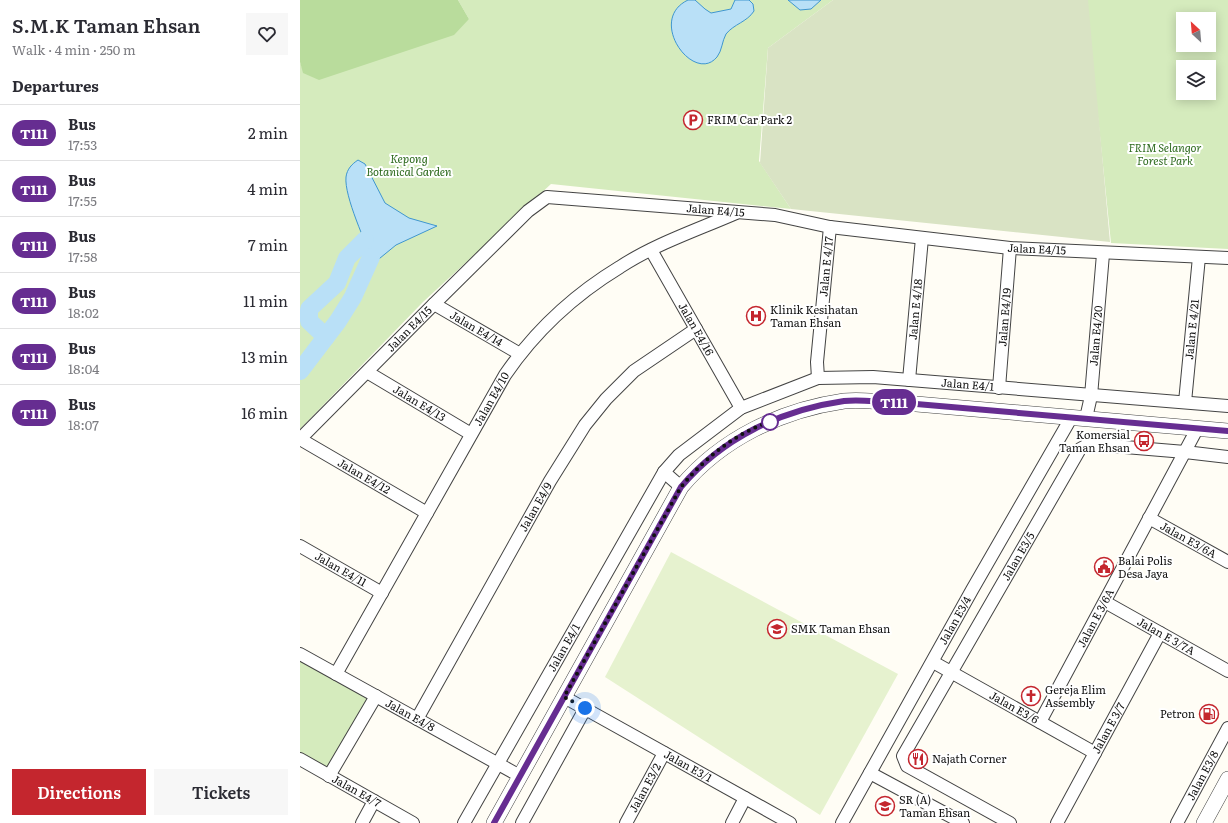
<!DOCTYPE html>
<html lang="en">
<head>
<meta charset="utf-8">
<style>
  :root { --surface:#fff; --page:#f7f7f7; --text:#2b2b33; --muted:#7c7c81; --line:#e1e1e2; --accent:#c4262e }
  body { margin:0; font-family:Literata,serif; background:var(--page); color:var(--text); height:100vh; display:flex; flex-direction:column; font-size:15px; white-space:nowrap }
  * { box-sizing:border-box; margin:0 }
  p { font-size:13px; color:var(--muted) }
  .icon { flex:none; width:22px; height:22px; fill:none; stroke:currentColor; stroke-width:2; stroke-linecap:round; stroke-linejoin:round }
  .map { position:relative; flex:1; overflow:hidden }
  .panel { display:flex; flex-direction:column; background:var(--surface); width:300px }
  .panel>* { flex:none }
  .badge { padding:0 8px; border-radius:13px; font-size:14px; line-height:26px }
  .needle { width:26px; rotate:334deg }
  .tools { position:absolute; left:876px; top:12px; display:grid; gap:8px }
  .tools a { display:grid; place-items:center; width:40px; height:40px; border-radius:0px; background:var(--surface); box-shadow:0 2px 10px #0003; font-size:20px }
  .you { position:absolute; width:20px; height:20px; margin:-10px; border:3px solid #fff; border-radius:50%; background:#1a73e8; box-shadow:0 0 0 6px #1a73e833 }
  .map>.badge { position:absolute; translate:-50% -50%; box-shadow:0 0 0 2px #fff }
  h2 { padding:0 12px; font-size:15px; line-height:36px }
  .round { display:grid; place-items:center; flex:none; width:42px; height:42px; border-radius:0px; background:var(--page) }
  .head { display:flex; align-items:center; justify-content:space-between; height:68px; padding:0 12px }
  h1 { font-size:19px; font-weight:600; line-height:30px }
  .action { display:flex; gap:8px; margin-top:auto; padding:8px 12px }
  .action a { flex:1; height:46px; border-radius:0px; background:var(--accent); color:#fff; font-size:16px; font-weight:600; line-height:46px; text-align:center }
  .action a+a { background:var(--page); color:var(--text) }
  ul { padding:0; list-style:none }
  li { display:flex; align-items:center; gap:12px; height:56px; padding:0 12px; border-top:1px solid var(--line) }
  li div { flex:1 }
  li b { display:block; font-size:15px }
  li em { font-style:normal }
  li .badge { min-width:44px; font-weight:700; text-align:center }
  main { display:flex; flex:1; min-height:0 }
  .map>svg:first-child { display:block }
  .green { fill:#d5ebbd; fill-rule:evenodd }
  .forest { fill:#b9dc9c }
  .cemetery { fill:#d9e3c4 }
  .pitch { fill:#e6f2cf }
  .water { fill:#b9e0f7; stroke:#3f96cf }
  .lines { fill:none; stroke-linecap:round; stroke-linejoin:round }
  .river { stroke:#b9e0f7; stroke-width:18 }
  .minor-casing { stroke:#444; stroke-width:14 }
  .tertiary-casing { stroke:#444; stroke-width:16 }
  .minor { stroke:#fff; stroke-width:12 }
  .tertiary { stroke:#fff; stroke-width:15 }
  .line-casing { stroke:#fff; stroke-width:9 }
  .line { stroke:#662d91; stroke-width:6 }
  .walk { stroke:#111; stroke-width:4; stroke-dasharray:0 7.2 }
  .stop-dot { fill:#fff; stroke:#662d91; stroke-width:2 }
  .labels { text-anchor:middle; stroke-width:4; stroke-linejoin:round; paint-order:stroke }
  .poi-label { font-size:11px; fill:#111; stroke:#fff; text-anchor:start }
  .park-label { font-size:11px; font-style:italic; fill:#2f6b1f; stroke:#fff }
  .street-label { font-size:11px; fill:#111; stroke:#fff }
</style>
</head>
<body>
<main>
<section class="panel">
<div class="head"><div><h1>S.M.K Taman Ehsan</h1><p>Walk · 4 min · 250 m</p></div><a class="round"><svg class="icon" aria-label="heart" viewBox="0 0 24 24"><path d="M12 20l-8-8c-3-5 5-10 8-4 3-6 11-1 8 4z"/></svg></a></div>
<h2>Departures</h2>
<ul>
<li><span class="badge" style="background:#662d91;color:#fff">T111</span><div><b>Bus</b><p>17:53</p></div><em>2 min</em></li>
<li><span class="badge" style="background:#662d91;color:#fff">T111</span><div><b>Bus</b><p>17:55</p></div><em>4 min</em></li>
<li><span class="badge" style="background:#662d91;color:#fff">T111</span><div><b>Bus</b><p>17:58</p></div><em>7 min</em></li>
<li><span class="badge" style="background:#662d91;color:#fff">T111</span><div><b>Bus</b><p>18:02</p></div><em>11 min</em></li>
<li><span class="badge" style="background:#662d91;color:#fff">T111</span><div><b>Bus</b><p>18:04</p></div><em>13 min</em></li>
<li><span class="badge" style="background:#662d91;color:#fff">T111</span><div><b>Bus</b><p>18:07</p></div><em>16 min</em></li>
</ul>
<div class="action"><a>Directions</a><a>Tickets</a></div>
</section>
<div class="map">
<svg width="928" height="823" viewBox="0 0 928 823">
  <rect width="100%" height="100%" fill="#fffdf5"/>
  <g class="green">
    <path d="M158,0H533L468,48L459,161L491,209L251,184L123,302L0,429V62L4,73L169,19Z"/>
    <path d="M786,0H928V249L811,243ZM883,19H909V45H883ZM883,67H909V93H883Z"/>
    <path d="M0,654L76,696L29,776L0,759Z"/>
  </g>
  <path class="forest" d="M0,0H158L169,19L154,35L19,80L3,73L0,62Z"/>
  <path class="cemetery" d="M533,0H788L810,242L491,209L460,163L468,48Z"/>
  <path class="pitch" d="M371,552L598,674L520,815L305,677Z"/>
  <g class="water">
    <path d="M388,0H395L405,9L411,13L431,9L435,0H449L453,4L454,11C447,22 434,24 426,34C422,41 422,51 417,57C394,85 346,20 388,0Z"/>
    <path d="M488,0H521L511,9L500,10Z"/>
    <path d="M58,160L65,164L85,203L109,218L137,226L96,245L74,263C66,244 44,196 46,177C47,169 52,164 58,160Z"/>
  </g>
  <g class="lines">
    <g class="river">
      <path d="M26,337L9,321V309L37,283L47,258L65,240"/>
      <path d="M0,371L38,321L53,297L71,257"/>
    </g>
    <g class="minor-casing">
      <g id="minor">
        <path id="s1" d="M351,250L441,408"/>
        <path id="s2" d="M134,304L220,354"/>
        <path id="s3" d="M67,372L171,434"/>
        <path id="s4" d="M518,378L517,362L530,227"/>
        <path id="s5" d="M609,380L622,238"/>
        <path id="s6" d="M699,388L710,248"/>
        <path id="s7" d="M885,402L899,257"/>
        <path id="s8" d="M786,418L791,396L803,254"/>
        <path id="s9" d="M0,439L134,304L228,211L247,197L475,215L530,227L710,248L928,258"/>
        <path id="s10" d="M0,439L127,513"/>
        <path d="M364,472L381,487"/>
        <path id="s11" d="M849,518L928,562"/>
        <path id="s12" d="M0,546L82,593"/>
        <path id="s13" d="M805,602L928,671"/>
        <path id="s14" d="M0,654L220,776"/>
        <path id="s15" d="M633,662L795,753"/>
        <path id="s16" d="M36,674L205,375C235,331 274,295 320,267C355,244 397,230 436,213"/>
        <path id="s17" d="M264,697L490,823"/>
        <path id="s18" d="M117,719L250,481L285,425L306,399L334,371L396,329"/>
        <path id="s19" d="M740,722L897,429"/>
        <path id="s20" d="M0,759L113,823"/>
        <path d="M570,773L663,823"/>
        <path d="M29,776L76,696"/>
        <path d="M62,823L74,801"/>
        <path id="s21" d="M164,823L364,472L379,455L441,408L518,378L573,377L928,406"/>
        <path d="M222,823L285,709"/>
        <path id="s22" d="M326,823L364,753"/>
        <path d="M432,823L445,798"/>
        <path id="s23" d="M542,823L672,590L771,418"/>
        <path id="s24" d="M710,823L607,766L603,756L780,449L789,444L885,452L928,457"/>
        <path id="s25" d="M757,823L860,633"/>
        <path id="s26" d="M877,823L928,728"/>
      </g>
    </g>
    <g class="tertiary-casing">
      <g id="tertiary">
        <path d="M194,823L381,487C422,438 482,410 544,401C560,399 577,402 593,402L928,431"/>
        <path d="M904,823L928,779"/>
      </g>
    </g>
    <use href="#minor" class="minor"/>
    <use href="#tertiary" class="tertiary"/>
  </g>
  <g class="lines">
    <g class="line-casing">
      <path id="line" d="M194,823L381,487C422,438 481,410 544,401C560,399 577,402 593,402L928,431"/>
    </g>
    <use href="#line" class="line"/>
    <path class="walk" d="M285,708L264,697L381,487C404,459 435,433 470,422"/>
  </g>
  <defs>
    <g id="parking-ring" transform="scale(1)"><circle r="9.5" fill="#fff" stroke="#c4262e" stroke-width="1.5"/><path d="M-3.5-5.5H1a3.5 3.5 0 0 1 0 7H-1V5.5H-3.5ZM-1-3.4V-.6H.8a1.4 1.4 0 0 0 0-2.8Z" fill="#c4262e"/></g>
    <g id="hospital-ring" transform="scale(1)"><circle r="9.5" fill="#fff" stroke="#c4262e" stroke-width="1.5"/><path d="M-5-5h3v3.5h4V-5h3V5h-3V1.5h-4V5h-3Z" fill="#c4262e"/></g>
    <g id="bus-ring" transform="scale(1)"><circle r="9.5" fill="#fff" stroke="#c4262e" stroke-width="1.5"/><path d="M-5-6H5V4H4V6H2V4H-2V6H-4V4H-5ZM-3.5-4V0h7V-4ZM-3.5 1.2v1.5H-2V1.2ZM2 1.2v1.5H3.5V1.2Z" fill="#c4262e"/></g>
    <g id="civic-ring" transform="scale(1)"><circle r="9.5" fill="#fff" stroke="#c4262e" stroke-width="1.5"/><path d="M-.6-6.5H3V-4.5H.6V-3L4-1V1h2V6H-6V1h2V-1L-.6-3ZM-1.2 2.5V6h2.4V2.5Z" fill="#c4262e"/></g>
    <g id="school-ring" transform="scale(1)"><circle r="9.5" fill="#fff" stroke="#c4262e" stroke-width="1.5"/><path d="M0-5L7-2L0 1L-7-2ZM-4 1L0 2.5L4 1V4Q0 6-4 4Z" fill="#c4262e"/></g>
    <g id="church-ring" transform="scale(1)"><circle r="9.5" fill="#fff" stroke="#c4262e" stroke-width="1.5"/><path d="M-1.2-6h2.4v3.5h3.3v2.4h-3.3V6h-2.4V-.1h-3.3v-2.4h3.3Z" fill="#c4262e"/></g>
    <g id="fuel-ring" transform="scale(1)"><circle r="9.5" fill="#fff" stroke="#c4262e" stroke-width="1.5"/><path d="M-5.5-6h7V0h2V4h1.3V-2.5L3-4.5l.8-.8L6-3V5H2.5V1h-1V6h-7ZM-4.2-4.7v3.2H.2V-4.7Z" fill="#c4262e"/></g>
    <g id="restaurant-ring" transform="scale(1)"><circle r="9.5" fill="#fff" stroke="#c4262e" stroke-width="1.5"/><path d="M-5-6h1v4h1v-4h1v4h1v-4h1v5L-1.5 .5V6h-2V.5L-5-1ZM5-6V6H3V1.5H1.5Q1.5-4 5-6Z" fill="#c4262e"/></g>
  </defs>
  <g fill-rule="evenodd">
    <use href="#parking-ring" x="393" y="120"/>
    <use href="#hospital-ring" x="456" y="316"/>
    <use href="#bus-ring" x="844" y="441"/>
    <use href="#civic-ring" x="804" y="567"/>
    <use href="#school-ring" x="477" y="629"/>
    <use href="#church-ring" x="731" y="696"/>
    <use href="#fuel-ring" x="909" y="714"/>
    <use href="#restaurant-ring" x="618" y="759"/>
    <use href="#school-ring" x="585" y="806"/>
  </g>
  <circle class="stop-dot" cx="470" cy="422" r="8"/>
  <g class="labels">
    <g class="poi-label">
      <text x="407" y="124">FRIM Car Park 2</text>
      <text x="470" y="314">Klinik Kesihatan<tspan x="470" dy="13">Taman Ehsan</tspan></text>
      <text x="830" y="439" text-anchor="end">Komersial<tspan x="830" dy="13">Taman Ehsan</tspan></text>
      <text x="818" y="565">Balai Polis<tspan x="818" dy="13">Desa Jaya</tspan></text>
      <text x="491" y="633">SMK Taman Ehsan</text>
      <text x="745" y="694">Gereja Elim<tspan x="745" dy="13">Assembly</tspan></text>
      <text x="895" y="718" text-anchor="end">Petron</text>
      <text x="632" y="763">Najath Corner</text>
      <text x="599" y="804">SR (A)<tspan x="599" dy="13">Taman Ehsan</tspan></text>
    </g>
    <g class="park-label">
      <text x="865" y="152">FRIM Selangor<tspan x="865" dy="13">Forest Park</tspan></text>
      <text x="109" y="163">Kepong<tspan x="109" dy="13">Botanical Garden</tspan></text>
    </g>
    <g class="street-label">
      <text dy="4" stroke="none"><textPath href="#s9" startOffset="515">Jalan E4/15</textPath></text>
      <text dy="4" stroke="none"><textPath href="#s9" startOffset="839">Jalan E4/15</textPath></text>
      <text dy="4" stroke="none"><textPath href="#s4" startOffset="112">Jalan E 4/17</textPath></text>
      <text dy="4" stroke="none"><textPath href="#s5" startOffset="71">Jalan E 4/18</textPath></text>
      <text dy="4" stroke="none"><textPath href="#s6" startOffset="71">Jalan E4/19</textPath></text>
      <text dy="4" stroke="none"><textPath href="#s9" startOffset="155">Jalan E4/15</textPath></text>
      <text dy="4" stroke="none"><textPath href="#s2" startOffset="49">Jalan E4/14</textPath></text>
      <text dy="4" stroke="none"><textPath href="#s1" startOffset="91">Jalan E4/16</textPath></text>
      <text dy="4" stroke="none"><textPath href="#s7" startOffset="73">Jalan E 4/21</textPath></text>
      <text dy="4" stroke="none"><textPath href="#s8" startOffset="83">Jalan E4/20</textPath></text>
      <text dy="4" stroke="none"><textPath href="#s21" startOffset="737">Jalan E4/1</textPath></text>
      <text dy="4" stroke="none"><textPath href="#s16" startOffset="316">Jalan E4/10</textPath></text>
      <text dy="4" stroke="none"><textPath href="#s3" startOffset="61">Jalan E4/13</textPath></text>
      <text dy="4" stroke="none"><textPath href="#s10" startOffset="74">Jalan E4/12</textPath></text>
      <text dy="4" stroke="none"><textPath href="#s18" startOffset="243">Jalan E4/9</textPath></text>
      <text dy="4" stroke="none"><textPath href="#s11" startOffset="45">Jalan E3/6A</textPath></text>
      <text dy="4" stroke="none"><textPath href="#s24" startOffset="359">Jalan E3/5</textPath></text>
      <text dy="4" stroke="none"><textPath href="#s12" startOffset="47">Jalan E4/11</textPath></text>
      <text dy="4" stroke="none"><textPath href="#s19" startOffset="118">Jalan E 3/6A</textPath></text>
      <text dy="4" stroke="none"><textPath href="#s23" startOffset="232">Jalan E3/4</textPath></text>
      <text dy="4" stroke="none"><textPath href="#s13" startOffset="70">Jalan E 3/7A</textPath></text>
      <text dy="4" stroke="none"><textPath href="#s21" startOffset="202">Jalan E4/1</textPath></text>
      <text dy="4" stroke="none"><textPath href="#s15" startOffset="93">Jalan E3/6</textPath></text>
      <text dy="4" stroke="none"><textPath href="#s14" startOffset="126">Jalan E4/8</textPath></text>
      <text dy="4" stroke="none"><textPath href="#s25" startOffset="108">Jalan E 3/7</textPath></text>
      <text dy="4" stroke="none"><textPath href="#s17" startOffset="142">Jalan E3/1</textPath></text>
      <text dy="4" stroke="none"><textPath href="#s26" startOffset="54">Jalan E3/8</textPath></text>
      <text dy="4" stroke="none"><textPath href="#s22" startOffset="40">Jalan E3/2</textPath></text>
      <text dy="4" stroke="none"><textPath href="#s20" startOffset="65">Jalan E4/7</textPath></text>
    </g>
  </g>
</svg>
<div class="tools">
<a><svg class="needle" viewBox="-14 -14 28 28"><path d="M0-13l5 13h-10z" fill="#e53935"/><path d="M0 13l5-13h-10z" fill="#7c7c81"/></svg></a>
<a><svg class="icon" aria-label="layers" viewBox="0 0 24 24"><path d="M12 4l9 5-9 5-9-5zM3 14l9 5 9-5"/></svg></a>
</div>
<div class="you" style="left:285px;top:708px"></div>
<b class="badge" style="left:594px;top:402px;background:#662d91;color:#fff">T111</b>
</div>
</main>
</body>
</html>
